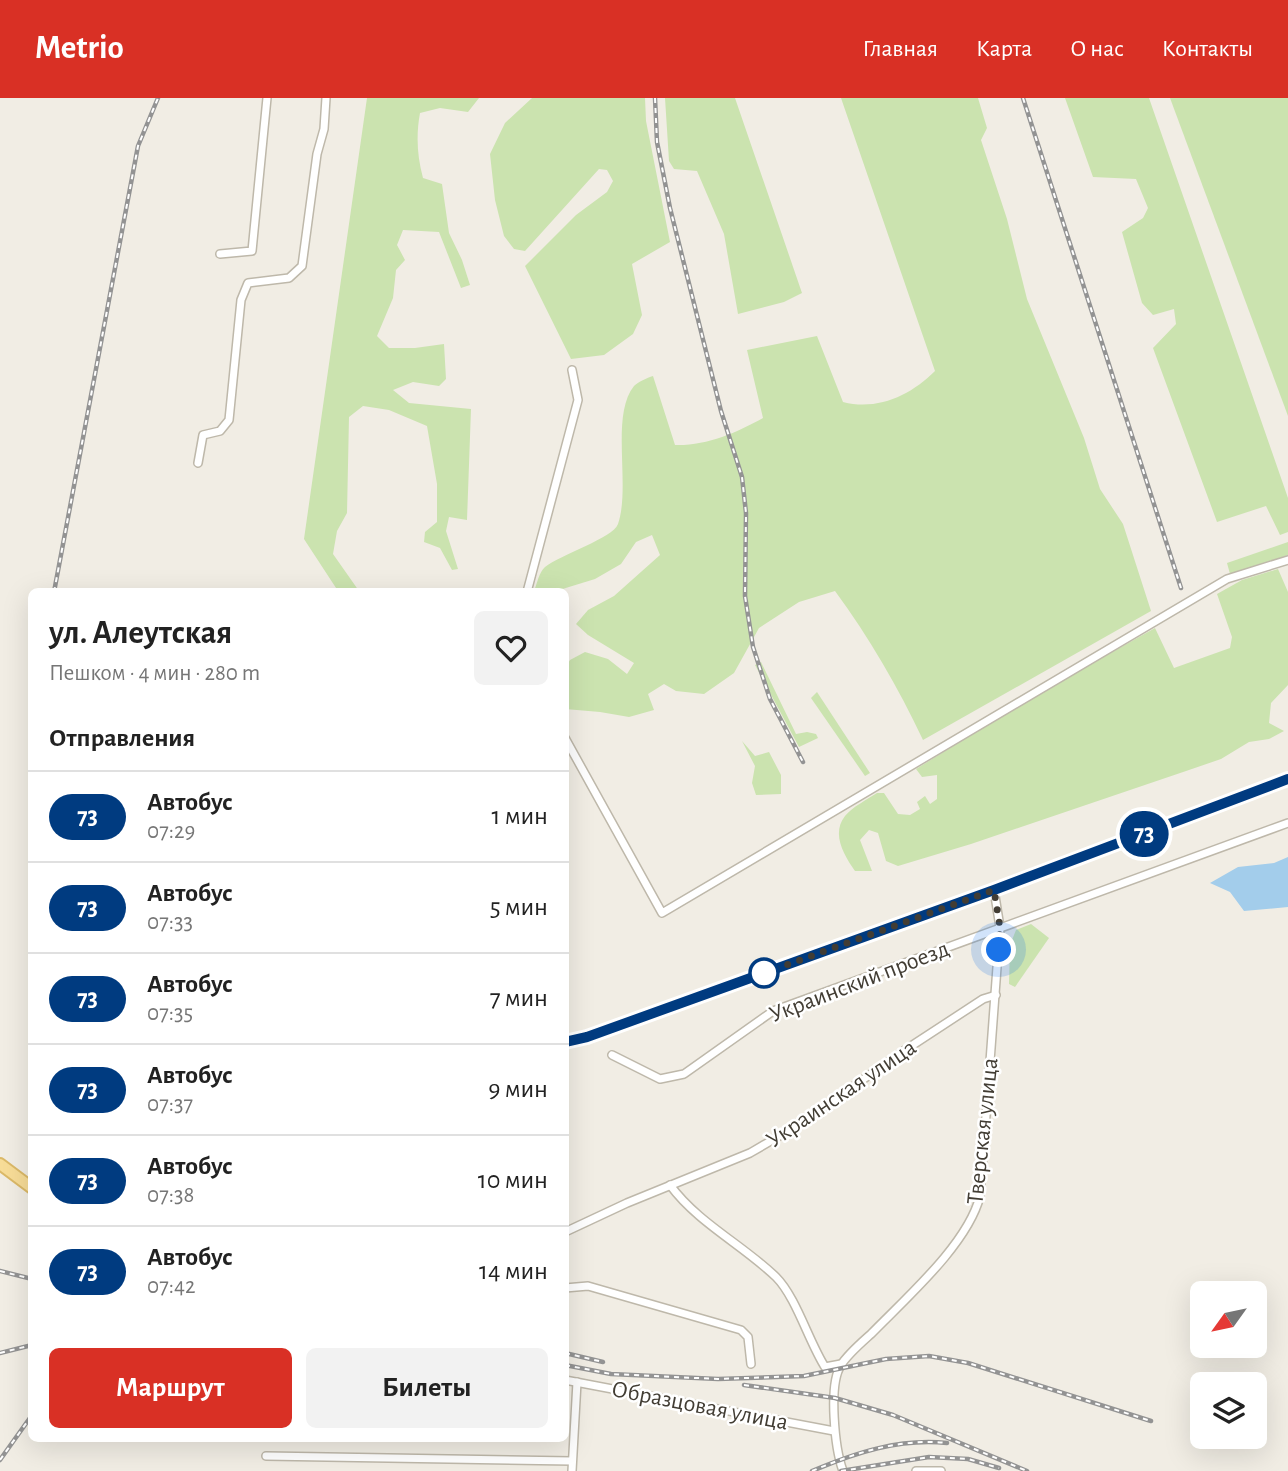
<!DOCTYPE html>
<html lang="ru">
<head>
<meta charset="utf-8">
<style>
  :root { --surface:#fff; --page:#f2f2f2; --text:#222; --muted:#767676; --line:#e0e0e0; --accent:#d93025 }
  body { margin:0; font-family:"Alegreya Sans",sans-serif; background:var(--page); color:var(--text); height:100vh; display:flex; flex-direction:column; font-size:26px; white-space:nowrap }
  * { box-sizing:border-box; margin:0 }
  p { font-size:23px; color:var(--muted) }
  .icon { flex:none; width:38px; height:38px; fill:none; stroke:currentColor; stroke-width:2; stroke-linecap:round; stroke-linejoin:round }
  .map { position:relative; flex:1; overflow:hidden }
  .drawer { position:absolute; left:28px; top:490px; width:541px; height:854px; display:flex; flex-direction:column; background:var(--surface); border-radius:10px; box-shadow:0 7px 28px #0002 }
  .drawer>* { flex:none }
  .badge { padding:0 14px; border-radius:23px; font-size:24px; line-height:46px }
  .needle { width:46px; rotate:237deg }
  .controls { position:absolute; left:1190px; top:1183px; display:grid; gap:14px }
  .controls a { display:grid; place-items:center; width:77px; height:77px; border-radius:10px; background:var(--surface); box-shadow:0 7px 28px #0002; font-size:35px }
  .you { position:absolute; width:35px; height:35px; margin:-18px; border:5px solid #fff; border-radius:50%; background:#1a73e8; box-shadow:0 0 0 10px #1a73e833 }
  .map>.badge { position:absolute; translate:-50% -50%; box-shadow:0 0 0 4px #fff }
  h2 { padding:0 21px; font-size:26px; line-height:63px }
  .round { display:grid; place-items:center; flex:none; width:74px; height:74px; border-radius:10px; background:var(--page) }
  .headline { display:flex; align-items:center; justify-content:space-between; height:119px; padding:0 21px }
  h1 { font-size:33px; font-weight:700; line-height:52px }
  .action { display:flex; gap:14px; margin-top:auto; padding:14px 21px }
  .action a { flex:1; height:80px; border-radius:10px; background:var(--accent); color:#fff; font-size:28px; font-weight:700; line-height:80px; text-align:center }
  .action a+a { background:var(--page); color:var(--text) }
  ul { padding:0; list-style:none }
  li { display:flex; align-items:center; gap:21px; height:91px; padding:0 21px; border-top:2px solid var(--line) }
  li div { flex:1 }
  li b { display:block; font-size:26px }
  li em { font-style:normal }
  li .badge { min-width:77px; font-weight:700; text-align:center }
  header { display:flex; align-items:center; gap:42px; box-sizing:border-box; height:98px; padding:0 35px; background:var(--accent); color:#fff }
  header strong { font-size:33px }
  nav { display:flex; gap:38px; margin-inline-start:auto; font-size:24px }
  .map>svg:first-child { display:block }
  .green { fill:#cbe3af }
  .water { fill:#a3cdeb }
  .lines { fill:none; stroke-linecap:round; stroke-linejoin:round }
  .street-casing { stroke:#beb8aa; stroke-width:10 }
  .primary-casing { stroke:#dbb968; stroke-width:14 }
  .street { stroke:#fff; stroke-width:7 }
  .primary { stroke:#f7dc97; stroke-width:10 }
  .rail-casing { stroke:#939393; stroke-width:4.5 }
  .rail { stroke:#fff; stroke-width:2; stroke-dasharray:5; stroke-linecap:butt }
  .line-casing { stroke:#fff; stroke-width:16 }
  .line { stroke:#003b80; stroke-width:10 }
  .walk { stroke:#423d34; stroke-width:7; stroke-dasharray:0 12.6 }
  .stop-dot { fill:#fff; stroke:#003b80; stroke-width:3.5 }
  .labels { text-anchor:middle; stroke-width:5; stroke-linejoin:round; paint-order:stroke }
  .street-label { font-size:24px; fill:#423d34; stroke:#fff }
</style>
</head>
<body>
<header>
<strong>Metrio</strong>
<nav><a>Главная</a><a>Карта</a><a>О нас</a><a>Контакты</a></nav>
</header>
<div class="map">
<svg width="1288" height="1373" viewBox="0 0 1288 1373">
  <rect width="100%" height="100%" fill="#f1ede4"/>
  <g class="green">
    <path d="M367,0H479L468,14L440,10L420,15C416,37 417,58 423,80L442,86L449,135L462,162L470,187L461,190L439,134L403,132L397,147L405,162L396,172L393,200L377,238L389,250H415L444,246L446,281L439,288L413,284L393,292L409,305L471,311L467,422L449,419L446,433L458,471L452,472L440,450L424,444L425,434L437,424V386L427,328L389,312L363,308L349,319L347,415L337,433L333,456L359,493H338L304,441Z"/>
    <path d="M532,0H645L646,23L670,144L632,166L642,217L633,236L604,257L571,261L525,168L576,117L607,94L613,83L607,72L599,71L525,153L514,151L504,138L495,102L490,56L505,25Z"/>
    <path d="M665,0H735L802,195L784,204L738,216L724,136L697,73L674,71L669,63Z"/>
    <path d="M841,0H978L987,30L981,42L1007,121L1027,201L1084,340L1100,391L1123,426L1151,513L923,642C898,589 869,539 835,493L799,504L759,530L734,575L704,596L676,593L664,586L648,596L654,612L629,619L600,614L565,611V570L570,562L585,554L608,561L627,576L634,565L588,537L576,526L588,512L614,498L660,457L652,437L636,444L621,466L595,481L556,493H534C537,486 539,474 545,469C560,457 613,440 618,426C631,388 610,318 634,288C638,284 647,280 653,278L675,347C706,348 736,335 763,320L747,252L817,238L843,304C878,313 911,297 935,273Z"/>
    <path d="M1065,0H1149L1288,400V434L1280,437L1266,408L1217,424L1153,250L1176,226L1174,211L1153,217L1142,205L1122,134L1143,120L1148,110L1136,81L1093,79Z"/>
    <path d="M1170,0H1288V318Z"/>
    <path d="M1288,444V457L1230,476L1227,465Z"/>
    <path d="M1278,471L1288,494V587L1271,605L1269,625L1284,633L1269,641L1249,644L1221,661L1189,672L971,746L898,768L886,763L878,735L869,732L860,742L872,773H855C844,757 831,736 845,718C852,709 868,701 877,695H884L898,716L910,717L920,711L917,704L925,698L930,706L937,701V677L922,679L916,671L1036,597L1155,530L1174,570L1230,550L1232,539L1217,496L1242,482Z"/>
    <path d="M761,564L796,636L807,634L816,636L818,640L799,649L755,567Z"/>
    <path d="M817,594L870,675L865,678L811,600Z"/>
    <path d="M742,643L755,658L769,654L781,677V696L756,697L752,685L755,668Z"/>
    <path d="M1031,826L1049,840L1015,889L1009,886L1010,847L1016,832Z"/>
  </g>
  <path class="water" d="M1288,759V809L1244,813L1230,794L1210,785L1238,769L1274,765Z"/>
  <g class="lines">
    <g class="street-casing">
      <g id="street">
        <path d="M220,156L252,153L267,0"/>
        <path d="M198,365L203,337L220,333L229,322L241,202L248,185L289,180L302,168L317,56L324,31L326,0"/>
        <path d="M527,494L578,302L572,272"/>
        <path d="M565,640L662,815L1227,481L1288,462"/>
        <path d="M612,957L660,981L684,976L773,913L1288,725"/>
        <path d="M670,1087C698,1125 743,1147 776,1179C796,1199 809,1244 825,1269L841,1266"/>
        <path d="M565,1134L627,1105L750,1055L800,1026L902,954L983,901L996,897"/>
        <path d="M565,1190L588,1188L741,1232L748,1239L751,1266"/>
        <path d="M565,1282L834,1333"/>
        <path d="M266,1358L572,1363"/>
        <path d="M572,1373L577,1284"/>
        <path d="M843,1373C835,1351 828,1287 841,1267C848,1256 861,1245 871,1236C906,1200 968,1146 980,1098L1000,829L994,792"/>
        <path d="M916,1373H941"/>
      </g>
    </g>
    <g class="primary-casing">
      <g id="primary">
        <path d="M565,944L587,939L994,792L1288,681"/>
        <path d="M0,1066L32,1090"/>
      </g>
    </g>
    <use href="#street" class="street"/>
    <use href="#primary" class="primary"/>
    <g class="rail-casing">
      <g id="rail">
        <path d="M655,0L657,44L670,110L721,313L742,379L746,415L745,498L753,549L770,601L803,664"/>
        <path d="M1023,0L1181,490"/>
        <path d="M54,494L138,48L158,0"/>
        <path d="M0,1173L32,1181"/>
        <path d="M0,1255L32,1247"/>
        <path d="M565,1255L603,1264"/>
        <path d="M565,1267L611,1276L718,1281L804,1278L886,1261L929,1258L968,1265L1151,1323"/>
        <path d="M744,1287L835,1300L893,1317L1027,1373"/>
        <path d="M0,1362L32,1317"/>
        <path d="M812,1373C855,1355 899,1340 947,1345"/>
        <path d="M841,1373L929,1359L968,1361L999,1370"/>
      </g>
    </g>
    <use href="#rail" class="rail"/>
  </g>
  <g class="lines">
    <g class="line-casing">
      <path id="line" d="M565,944L587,939L994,792L1288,681"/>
    </g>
    <use href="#line" class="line"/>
    <path class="walk" d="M764,875L994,792L1000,829L999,852"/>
  </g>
  <circle class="stop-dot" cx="764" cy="875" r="14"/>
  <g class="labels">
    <g class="street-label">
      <text transform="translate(859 883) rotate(-21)" y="8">Украинский проезд</text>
      <text transform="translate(841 995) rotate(-34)" y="8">Украинская улица</text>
      <text transform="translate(982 1033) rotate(-84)" y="8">Тверская улица</text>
      <text transform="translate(700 1307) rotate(11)" y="8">Образцовая улица</text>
    </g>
  </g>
</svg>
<div class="controls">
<a><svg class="needle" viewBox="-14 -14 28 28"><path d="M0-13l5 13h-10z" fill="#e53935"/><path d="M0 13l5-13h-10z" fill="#767676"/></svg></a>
<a><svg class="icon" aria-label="layers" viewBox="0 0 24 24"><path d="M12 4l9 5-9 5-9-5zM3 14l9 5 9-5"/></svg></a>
</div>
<div class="you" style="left:999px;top:852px"></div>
<b class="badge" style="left:1144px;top:736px;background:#003b80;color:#fff">73</b>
<section class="drawer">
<div class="headline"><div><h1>ул. Алеутская</h1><p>Пешком · 4 мин · 280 m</p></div><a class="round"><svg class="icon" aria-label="heart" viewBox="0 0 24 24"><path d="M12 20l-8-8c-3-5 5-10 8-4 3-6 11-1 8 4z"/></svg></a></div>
<h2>Отправления</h2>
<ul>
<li><span class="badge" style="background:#003b80;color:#fff">73</span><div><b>Автобус</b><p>07:29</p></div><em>1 мин</em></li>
<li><span class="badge" style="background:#003b80;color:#fff">73</span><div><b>Автобус</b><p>07:33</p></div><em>5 мин</em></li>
<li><span class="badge" style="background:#003b80;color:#fff">73</span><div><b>Автобус</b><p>07:35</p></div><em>7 мин</em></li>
<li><span class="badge" style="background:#003b80;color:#fff">73</span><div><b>Автобус</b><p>07:37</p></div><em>9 мин</em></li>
<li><span class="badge" style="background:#003b80;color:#fff">73</span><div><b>Автобус</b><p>07:38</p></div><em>10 мин</em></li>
<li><span class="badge" style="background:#003b80;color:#fff">73</span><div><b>Автобус</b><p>07:42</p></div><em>14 мин</em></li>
</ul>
<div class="action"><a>Маршрут</a><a>Билеты</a></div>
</section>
</div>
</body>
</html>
